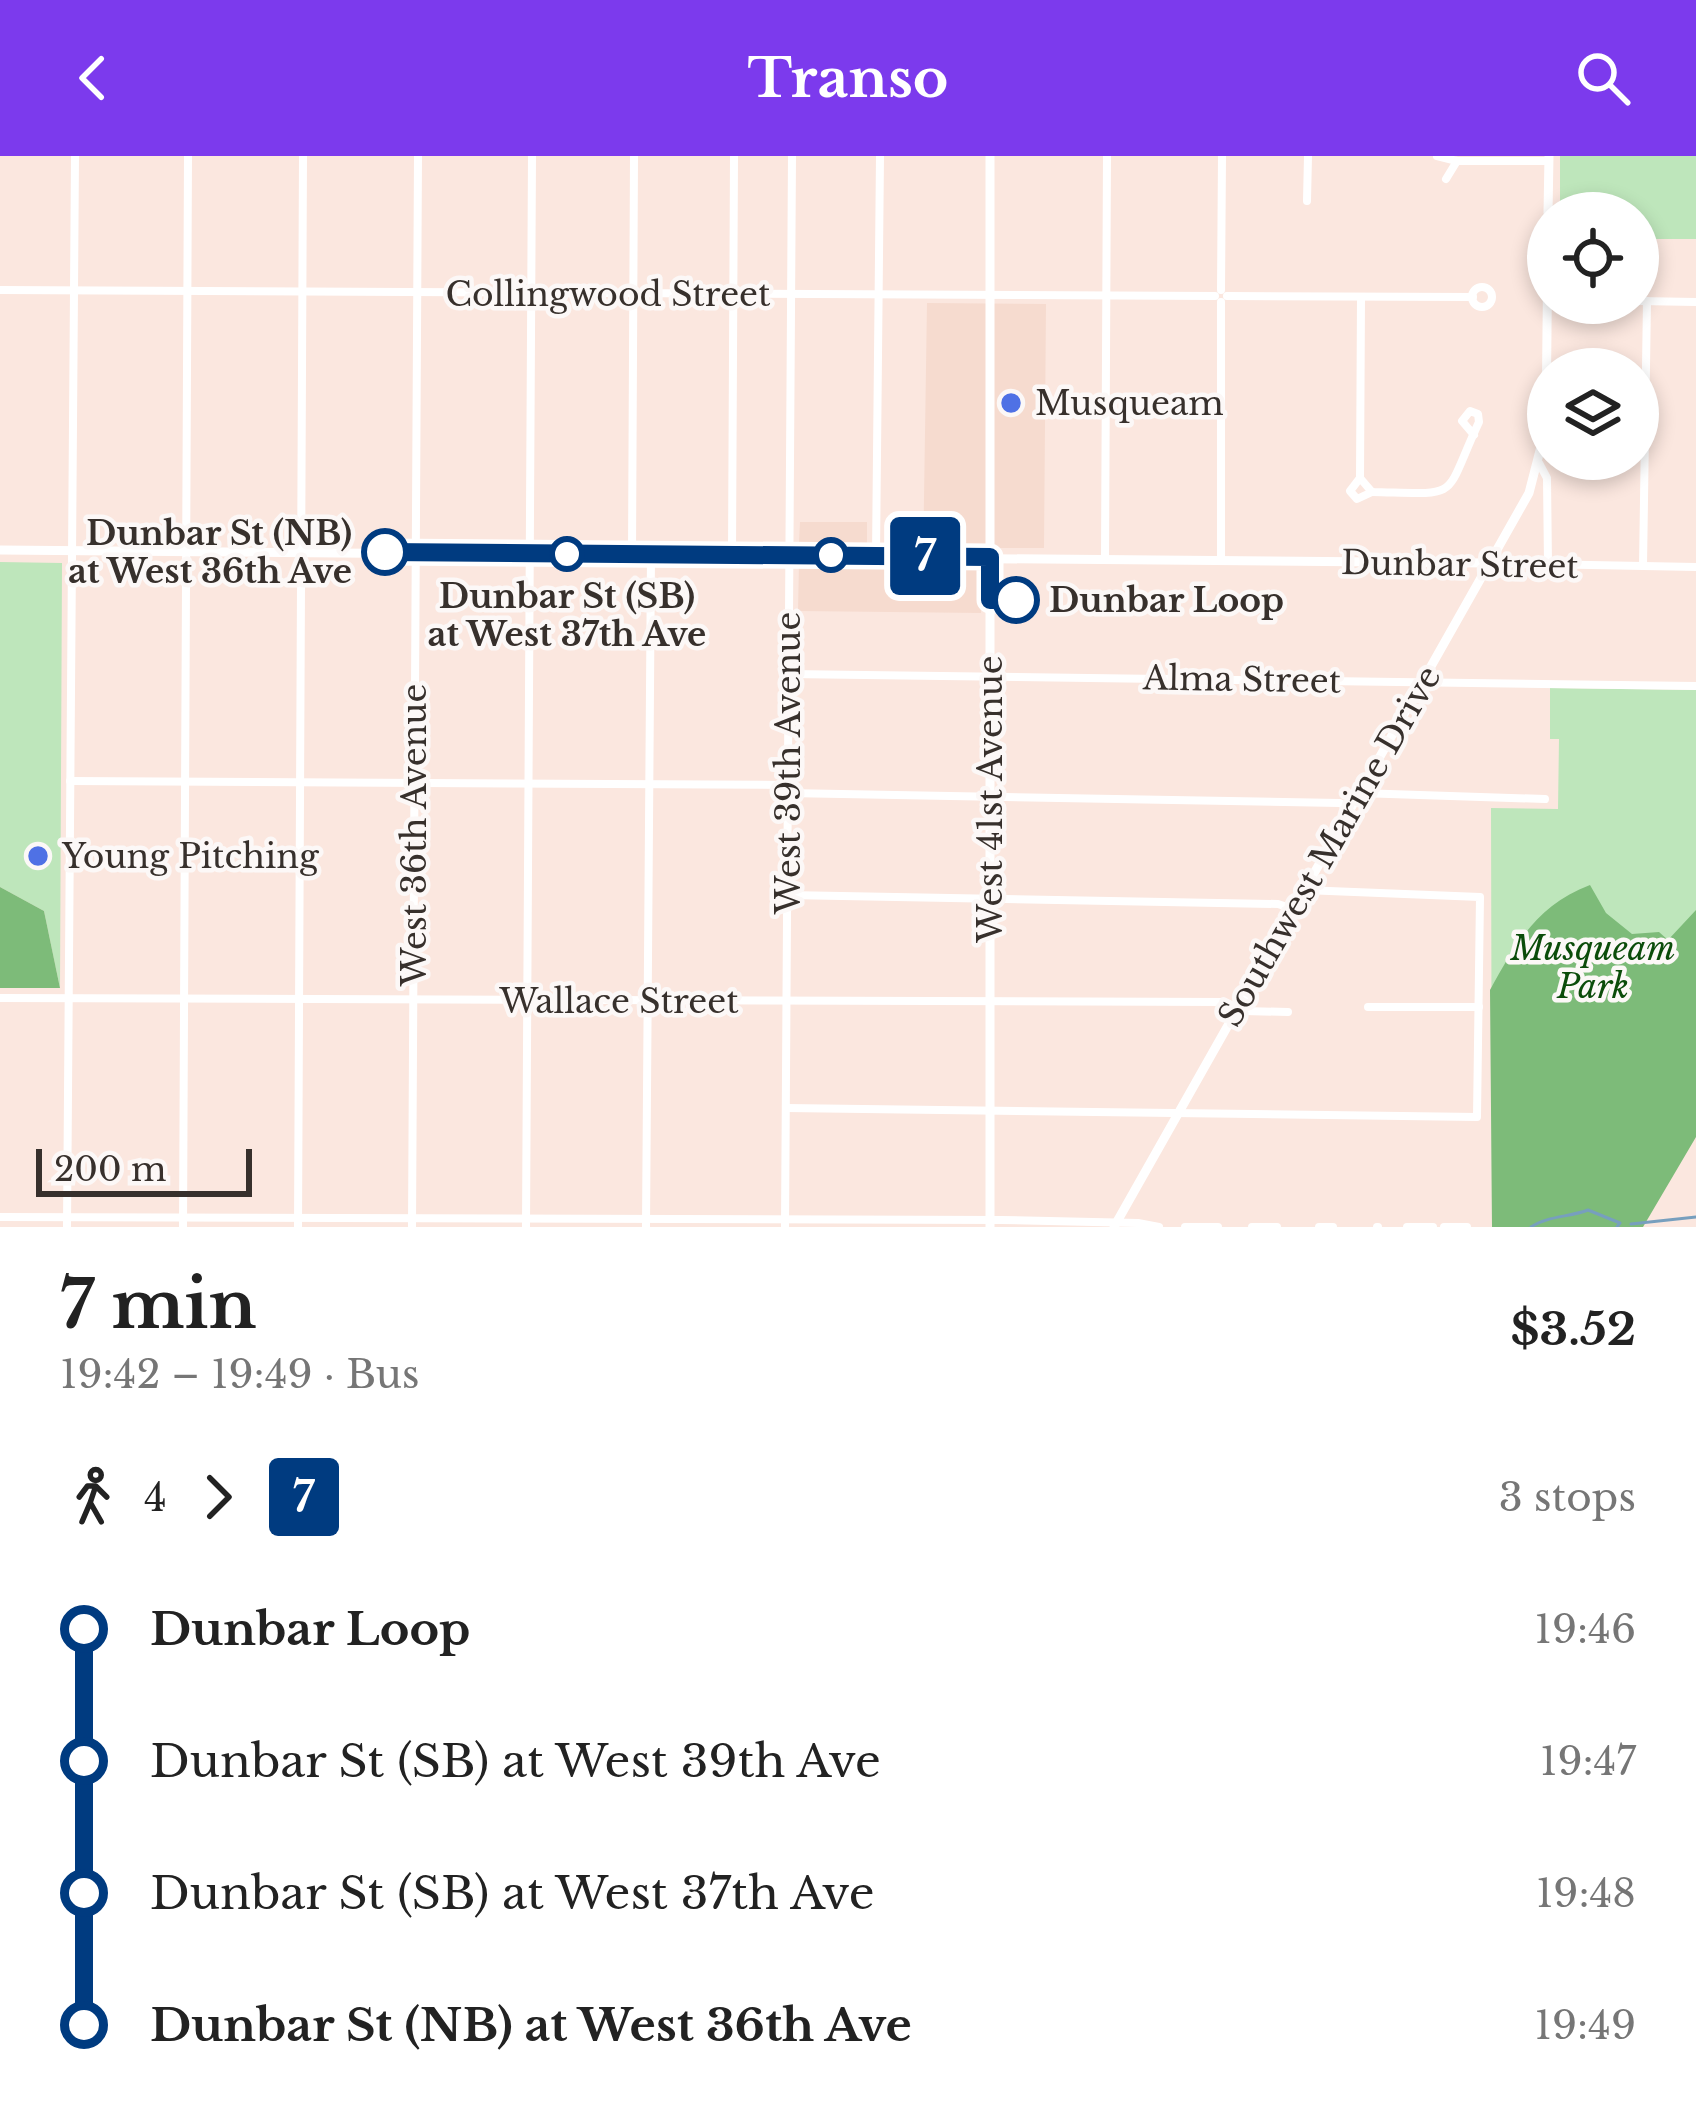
<!DOCTYPE html>
<html lang="en">
<head>
<meta charset="utf-8">
<style>
  :root { --surface:#fff; --page:#f6f6f6; --text:#222; --muted:#767676; --accent:#7c3aed }
  body { margin:0; font-family:"Libre Baskerville",serif; background:var(--page); color:var(--text); height:100vh; display:flex; flex-direction:column; font-size:45px; white-space:nowrap }
  * { box-sizing:border-box; margin:0 }
  p { font-size:39px; color:var(--muted) }
  .icon { flex:none; width:66px; height:66px; fill:none; stroke:currentColor; stroke-width:2; stroke-linecap:round; stroke-linejoin:round }
  .map { position:relative; height:1071px; overflow:hidden }
  .panel { display:flex; flex-direction:column; background:var(--surface); flex:1 }
  .panel>* { flex:none }
  .badge { padding:0 24px; border-radius:9px; font-size:42px; line-height:78px }
  .buttons { position:absolute; left:1527px; top:36px; display:grid; gap:24px }
  .buttons a { display:grid; place-items:center; width:132px; height:132px; border-radius:50%; background:var(--surface); box-shadow:0 6px 18px #0003; font-size:60px }
  .scale { position:absolute; left:36px; bottom:30px; width:216px; box-sizing:border-box; padding-left:12px; border:6px solid #37302c; border-top:0; font-size:33px; line-height:42px; white-space:nowrap; color:#37302c; -webkit-text-stroke:9px #fcf8f7; paint-order:stroke }
  .map>.badge { position:absolute; translate:-50% -50%; box-shadow:0 0 0 6px #fff }
  .legs { display:flex; align-items:center; gap:18px; height:132px; padding:0 60px; font-size:39px }
  .legs p { margin-inline-start:auto }
  .headline { display:flex; align-items:center; justify-content:space-between; height:204px; padding:0 60px }
  h1 { font-size:66px; font-weight:700; line-height:90px }
  ul { padding:0 60px; list-style:none }
  li { display:flex; align-items:center; gap:42px; height:132px; font-size:45px }
  li i { display:grid; place-items:center; width:18px; height:100%; margin:0 15px; background:currentColor }
  li i::after { content:''; width:30px; height:30px; margin:-15px; border:9px solid; border-radius:50%; background:var(--surface) }
  li p { margin-inline-start:auto }
  li:first-child i { background:linear-gradient(#0000 50%,currentColor 0) }
  li:last-child i { background:linear-gradient(currentColor 50%,#0000 0) }
  header { display:flex; justify-content:space-between; align-items:center; height:156px; padding:0 60px; background:var(--accent); color:#fff; font-size:54px; font-weight:700 }
  .map>svg:first-child { display:block }
  .built { fill:#f6dbcf }
  .green { fill:#bee6bb }
  .forest { fill:#7dbb79 }
  .lines { fill:none; stroke-linecap:round; stroke-linejoin:round }
  .stream { stroke:#779fbe; stroke-width:3 }
  .minor { stroke:#fff; stroke-width:8 }
  .major { stroke:#fff; stroke-width:9 }
  .line-1-casing { stroke:#fff; stroke-width:27 }
  .line-1 { stroke:#003b80; stroke-width:18 }
  .poi-dot { fill:#4f71e5; stroke:#fcf8f7; stroke-width:4.5 }
  .stop-1-dot { fill:#fff; stroke:#003b80; stroke-width:6 }
  .labels { text-anchor:middle; stroke-width:9; stroke-linejoin:round; paint-order:stroke }
  .street-label { font-size:33px; fill:#37302c; stroke:#fcf8f7 }
  .poi-label { font-size:33px; fill:#37302c; stroke:#fcf8f7; text-anchor:start }
  .stop-label { font-size:33px; font-weight:bold; fill:#37302c; stroke:#fcf8f7; text-anchor:end }
  .park-label { font-size:33px; font-style:italic; fill:#0b4c0a; stroke:#fcf8f7 }
</style>
</head>
<body>
<header><svg class="icon" aria-label="back" viewBox="0 0 24 24"><path d="M15 5l-7 7 7 7"/></svg>Transo<svg class="icon" aria-label="search" viewBox="0 0 24 24"><circle cx="10" cy="10" r="6"/><path d="M15 15l6 6"/></svg></header>
<div class="map">
<svg width="1696" height="1071" viewBox="0 0 1696 1071">
  <rect width="100%" height="100%" fill="#fbe7df"/>
  <g class="built">
    <path d="M927,147L1046,148L1044,392H982L981,457L798,455L799,407L923,408Z"/>
    <path d="M800,366H867V388L799,387Z"/>
  </g>
  <g class="green">
    <path d="M1560,0H1696V83H1638V57H1560Z"/>
    <path d="M0,406L62,407L60,832L44,755L0,731Z"/>
    <path d="M1550,532L1696,534V977L1492,1071L1491,652L1558,653L1559,583H1550Z"/>
  </g>
  <g class="forest">
    <path d="M1590,729L1606,757L1632,778L1659,776L1668,784L1696,754V981L1643,1071H1492L1490,834C1516,786 1538,749 1590,729Z"/>
    <path d="M0,731L44,755L60,832H0Z"/>
  </g>
  <g class="lines">
    <g class="stream">
      <path d="M1631,1068L1696,1061"/>
      <path d="M1531,1071C1547,1060 1570,1061 1588,1054L1620,1067L1617,1071"/>
    </g>
    <g class="minor">
      <path d="M1437,0L1457,5H1549"/>
      <path d="M1446,23L1457,5"/>
      <path d="M1307,45L1308,0"/>
      <circle cx="1482" cy="141" r="10"/>
      <path d="M0,134L1215,140"/>
      <path d="M1221,134L1222,0"/>
      <path d="M1227,140L1473,141"/>
      <path d="M1361,141L1360,322L1350,335L1357,343L1372,336"/>
      <path d="M1638,145L1696,146"/>
      <path d="M1539,307L1547,322L1548,409"/>
      <path d="M1360,322L1372,336C1464,338 1442,345 1479,266L1478,258L1470,255L1462,265L1474,279"/>
      <path d="M632,398L634,0"/>
      <path d="M732,398L734,0"/>
      <path d="M876,399L880,0"/>
      <path d="M1105,403L1107,0"/>
      <path d="M1221,404V146"/>
      <path d="M1490,407L1696,411"/>
      <path d="M1643,410L1647,145"/>
      <path d="M788,518L1696,530"/>
      <path d="M70,625L787,629"/>
      <path d="M787,637L1340,647L1349,653"/>
      <path d="M1359,637L1545,643"/>
      <path d="M787,739L1278,748L1293,753"/>
      <path d="M0,842L1224,846L1244,855L1288,856"/>
      <path d="M1368,851H1479"/>
      <path d="M786,952L1477,961L1480,741L1304,734"/>
      <path d="M0,1061L1001,1064L1138,1067L1159,1071"/>
      <path d="M67,1071L75,0"/>
      <path d="M183,1071L188,0"/>
      <path d="M298,1071L303,0"/>
      <path d="M412,1071L418,0"/>
      <path d="M526,1071L532,0"/>
      <path d="M646,1071L651,399"/>
      <path d="M785,1071L792,0"/>
      <path d="M1185,1071H1218"/>
      <path d="M1252,1071H1277"/>
      <path d="M1319,1071H1333"/>
      <path d="M1377,1071H1378"/>
      <path d="M1407,1071H1433"/>
      <path d="M1444,1071H1467"/>
    </g>
    <g class="major">
      <path d="M1548,57L1549,0"/>
      <path d="M0,394L1490,407"/>
      <path d="M990,1071V0"/>
      <path d="M1114,1071L1529,337L1546,271L1548,79"/>
    </g>
  </g>
  <g class="lines">
    <g class="line-1-casing">
      <path id="line-1" d="M385,396L990,401V444H1016"/>
    </g>
    <use href="#line-1" class="line-1"/>
  </g>
  <g class="poi-dot">
    <circle cx="1011" cy="247" r="12"/>
    <circle cx="38" cy="700" r="12"/>
  </g>
  <g class="stop-1-dot">
    <circle cx="385" cy="396" r="21"/>
    <circle cx="567" cy="398" r="15"/>
    <circle cx="831" cy="399" r="15"/>
    <circle cx="1016" cy="444" r="21"/>
  </g>
  <g class="labels">
    <g class="street-label">
      <text x="608" y="150">Collingwood Street</text>
      <text transform="translate(1460 408) rotate(1)" y="12">Dunbar Street</text>
      <text transform="translate(1242 523) rotate(1)" y="12">Alma Street</text>
      <text transform="translate(788 607) rotate(-90)" y="12">West 39th Avenue</text>
      <text transform="translate(990 643) rotate(-90)" y="12">West 41st Avenue</text>
      <text transform="translate(414 679) rotate(-90)" y="12">West 36th Avenue</text>
      <text transform="translate(1329 690) rotate(-60)" y="12">Southwest Marine Drive</text>
      <text x="619" y="857">Wallace Street</text>
    </g>
    <g class="poi-label">
      <text x="1035" y="259">Musqueam</text>
      <text x="62" y="712">Young Pitching</text>
    </g>
    <g class="stop-label">
      <text x="352" y="389">Dunbar St (NB)<tspan x="352" dy="38">at West 36th Ave</tspan></text>
      <text x="567" y="452" text-anchor="middle">Dunbar St (SB)<tspan x="567" dy="38">at West 37th Ave</tspan></text>
      <text x="1049" y="456" text-anchor="start">Dunbar Loop</text>
    </g>
    <g class="park-label">
      <text x="1593" y="804">Musqueam<tspan x="1593" dy="38">Park</tspan></text>
    </g>
  </g>
</svg>
<div class="buttons">
<a><svg class="icon" aria-label="locate" viewBox="0 0 24 24"><circle cx="12" cy="12" r="6"/><path d="M12 2v4M12 18v4M2 12h4M18 12h4"/></svg></a>
<a><svg class="icon" aria-label="layers" viewBox="0 0 24 24"><path d="M12 4l9 5-9 5-9-5zM3 14l9 5 9-5"/></svg></a>
</div>
<div class="scale">200 m</div>
<b class="badge" style="left:925px;top:400px;background:#003b80;color:#fff">7</b>
</div>
<section class="panel">
<div class="headline"><div><h1>7 min</h1><p>19:42 – 19:49 · Bus</p></div><b>$3.52</b></div>
<div class="legs"><svg class="icon" aria-label="walk" viewBox="0 0 24 24"><circle cx="13" cy="4" r="2"/><path d="M13 8l-2 6 4 7M11 14l-3 7M7 12l3-4h3l4 4"/></svg>4<svg class="icon" aria-label="forward" viewBox="0 0 24 24"><path d="M9 5l7 7-7 7"/></svg><b class="badge" style="background:#003b80;color:#fff">7</b><p>3 stops</p></div>
<ul>
<li><i style="color:#003b80"></i><b>Dunbar Loop</b><p>19:46</p></li>
<li><i style="color:#003b80"></i><span>Dunbar St (SB) at West 39th Ave</span><p>19:47</p></li>
<li><i style="color:#003b80"></i><span>Dunbar St (SB) at West 37th Ave</span><p>19:48</p></li>
<li><i style="color:#003b80"></i><b>Dunbar St (NB) at West 36th Ave</b><p>19:49</p></li>
</ul>
</section>
</body>
</html>
